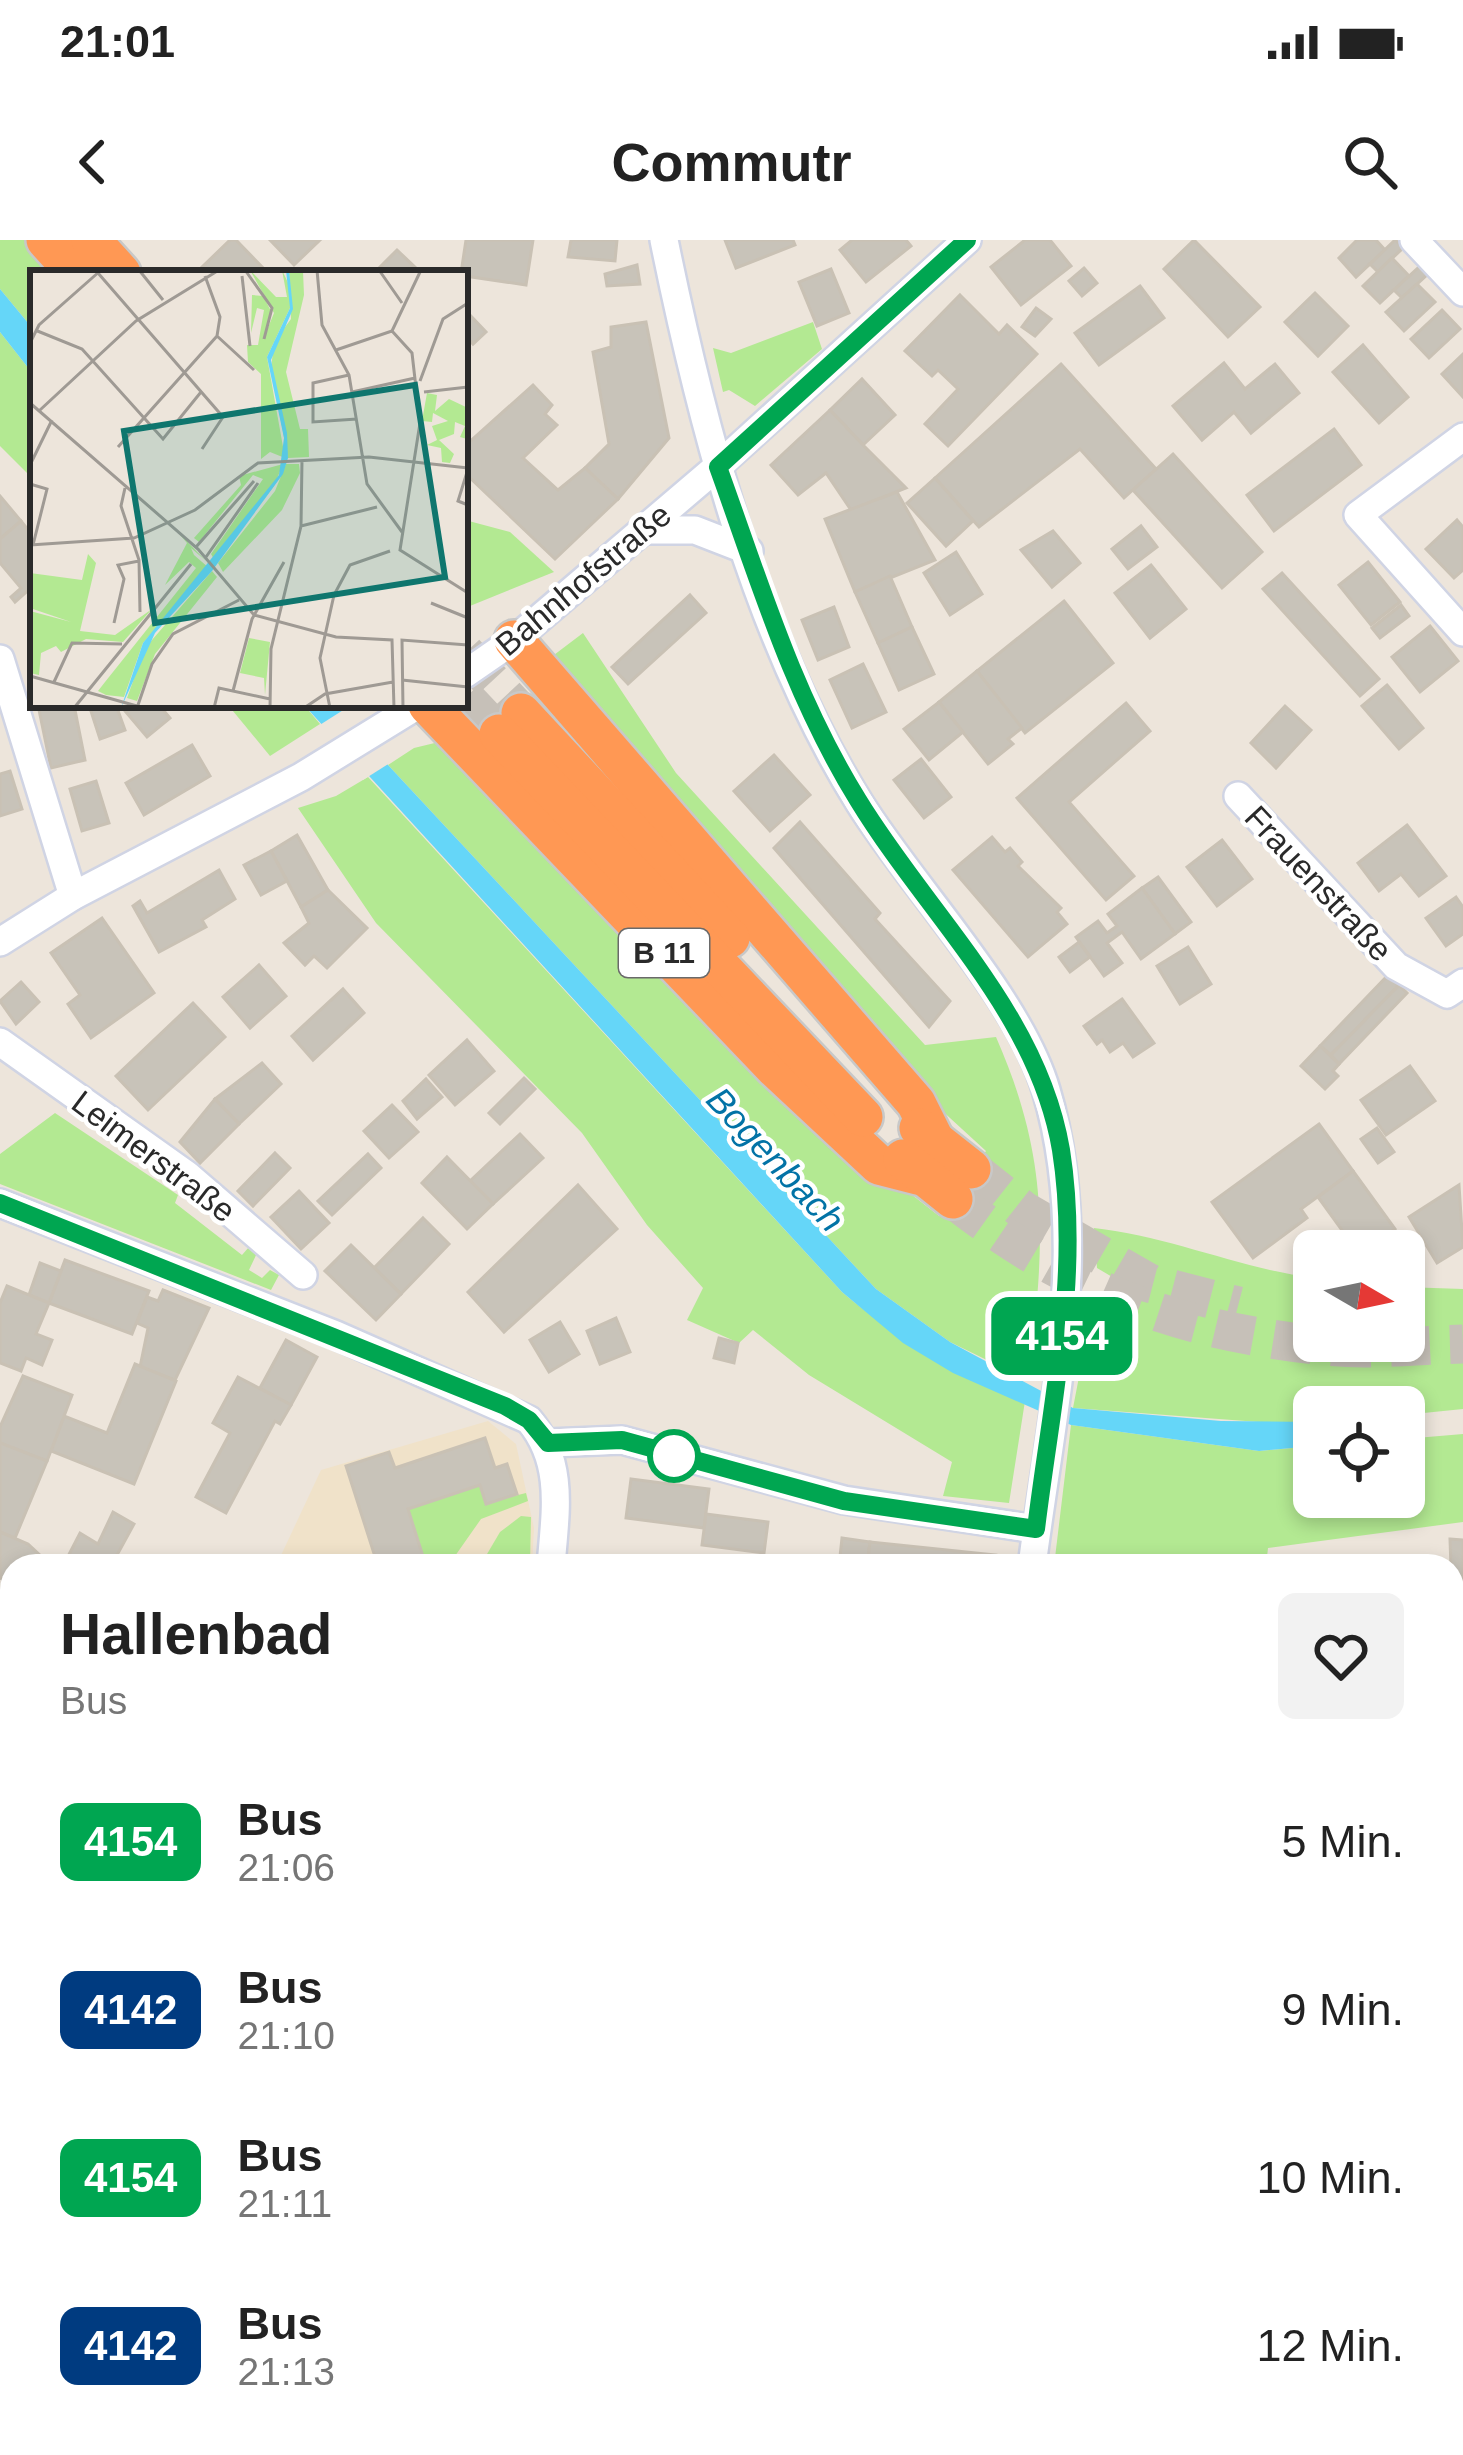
<!DOCTYPE html>
<html lang="de">
<head>
<meta charset="utf-8">
<style>
  :root { --surface:#fff; --page:#f2f2f2; --text:#222; --muted:#767676 }
  body { margin:0; font-family:Helvetica,sans-serif; background:var(--page); color:var(--text); height:100vh; display:flex; flex-direction:column; font-size:45px; white-space:nowrap }
  * { box-sizing:border-box; margin:0 }
  p { font-size:39px; color:var(--muted) }
  .icon { flex:none; width:66px; height:66px; fill:none; stroke:currentColor; stroke-width:2; stroke-linecap:round; stroke-linejoin:round }
  .map { position:relative; flex:1; overflow:hidden }
  .details { position:absolute; left:0px; top:1314px; width:1464px; height:903px; display:flex; flex-direction:column; background:var(--surface); border-radius:36px 36px 0 0; box-shadow:0 6px 18px #0003 }
  .details>* { flex:none }
  .badge { padding:0 24px; border-radius:18px; font-size:42px; line-height:78px }
  .needle { width:78px; rotate:99deg }
  .buttons { position:absolute; left:1293px; top:990px; display:grid; gap:24px }
  .buttons a { display:grid; place-items:center; width:132px; height:132px; border-radius:18px; background:var(--surface); box-shadow:0 6px 18px #0003; font-size:60px }
  .map>.badge { position:absolute; translate:-50% -50%; box-shadow:0 0 0 6px #fff }
  .round { display:grid; place-items:center; flex:none; width:126px; height:126px; border-radius:18px; background:var(--page) }
  .overview { display:flex; align-items:center; justify-content:space-between; height:204px; padding:0 60px }
  h1 { font-size:57px; font-weight:600; line-height:90px }
  ul { padding:0; list-style:none }
  li { display:flex; align-items:center; gap:36px; height:168px; padding:0 60px }
  li div { flex:1 }
  li b { display:block; font-size:45px }
  li em { font-style:normal }
  li .badge { min-width:132px; font-weight:700; text-align:center }
  .status { display:flex; justify-content:space-between; align-items:center; height:84px; padding:0 60px; background:var(--surface); direction:ltr }
  .status svg { height:33px; fill:currentColor }
  header { display:flex; justify-content:space-between; align-items:center; height:156px; padding:0 60px; background:var(--surface); font-size:54px; font-weight:600 }
  .map>svg:first-child { display:block }
  .education { fill:#f0e2c9 }
  .green { fill:#b3e992 }
  .water { fill:#65d6f8 }
  .pier { fill:#ede5db }
  .building { fill:#c8c3b9; stroke:#c9c1b4; stroke-width:3 }
  .lines { fill:none; stroke-linecap:round; stroke-linejoin:round }
  .highway-tunnel { stroke:#c6c0b8; stroke-width:39; stroke-dasharray:39 20; stroke-linecap:butt }
  .minor-casing { stroke:#d0d4e4; stroke-width:32 }
  .highway-casing { stroke:#c8c8c8; stroke-width:44 }
  .minor { stroke:#fff; stroke-width:27 }
  .highway { stroke:#ff9854; stroke-width:39 }
  .line-casing { stroke:#fff; stroke-width:27 }
  .line { stroke:#00a651; stroke-width:18 }
  .stop-dot { fill:#fff; stroke:#00a651; stroke-width:6 }
  .labels { text-anchor:middle; stroke-width:9; stroke-linejoin:round; paint-order:stroke }
  .shield { fill:#fff; stroke:#6a6a6a; stroke-width:3 }
  .shield-label { font-size:30px; font-weight:bold; fill:#2a2a2a }
  .street-label { font-size:33px; fill:#2a2a2a; stroke:#fff }
  .water-label { font-size:36px; font-style:italic; fill:#0273a6; stroke:#fff }
  .inset-road { fill:none; stroke:#9f9a94; stroke-width:3 }
  .view { fill:#0f766e; fill-opacity:0.15; stroke:#0f766e; stroke-width:6 }
  .inset-edge { fill:none; stroke:#2a2a2a; stroke-width:6 }
</style>
</head>
<body>
<div class="status"><b>21:01</b><svg viewBox="0 0 49 12"><path d="M0 12V9h3v3zM5 12V6h3v6zM10 12V3h3v9zM15 12V0h3v12zM26 1h20v11H26zM47 4h2v5h-2z"/></svg></div>
<header><svg class="icon" aria-label="back" viewBox="0 0 24 24"><path d="M15 5l-7 7 7 7"/></svg>Commutr<svg class="icon" aria-label="search" viewBox="0 0 24 24"><circle cx="10" cy="10" r="6"/><path d="M15 15l6 6"/></svg></header>
<div class="map">
<svg width="1463" height="2215" viewBox="0 0 1463 2215">
  <rect width="100%" height="100%" fill="#ede5db"/>
  <path class="education" d="M488,1181L516,1204L534,1288L532,1326H276L321,1230Z"/>
  <g class="green">
    <path d="M0,0H26L56,33H33V89L0,49Z"/>
    <path d="M813,82L822,109L755,166L729,150L723,152L713,108L731,113Z"/>
    <path d="M0,92L33,134V239L0,206Z"/>
    <path d="M465,280L510,292L554,332L465,368Z"/>
    <path d="M583,393L676,533L925,805L996,797C1051,922 1045,1007 1028,1140L950,1102L876,1049L388,525L414,508L443,501L828,889L939,976L986,911L878,812L546,421Z"/>
    <path d="M228,465H304L320,484L270,516Z"/>
    <path d="M368,537L842,1052C900,1101 954,1133 1025,1161L1009,1263L943,1256L952,1222L809,1135L753,1090L739,1103L687,1080L703,1048L647,985L582,893L376,683L298,568L336,556Z"/>
    <path d="M55,873L178,955L175,963L242,1015L249,1007L257,1013L249,1030L262,1038L270,1030L279,1035L271,1050L0,944V914Z"/>
    <path d="M1094,988C1169,996 1238,1028 1314,1038V1101H1404V1047L1463,1049V1169L1404,1175V1167H1314V1182L1285,1184L1073,1168L1089,1085L1135,1063L1136,1051L1097,1028Z"/>
    <path d="M1071,1185L1259,1211L1314,1206V1257H1404V1199L1463,1194V1282L1268,1308L1266,1326H1054Z"/>
    <path d="M480,1245L486,1263L526,1253L528,1261L481,1279L448,1326H426L408,1269Z"/>
    <path d="M521,1276L531,1277L530,1326H480L500,1292Z"/>
  </g>
  <g class="water">
    <path d="M0,49L33,89V134L0,92Z"/>
    <path d="M304,465H339L388,525L876,1049L950,1102L1073,1168L1221,1181L1314,1182V1206L1259,1211L1071,1185L953,1133L903,1103L842,1052Z"/>
  </g>
  <path class="pier" d="M348,467L393,521L363,540L315,488Z"/>
  <g class="building">
    <path d="M230,0H236L268,33H206L201,28Z"/>
    <path d="M270,0H320L294,25Z"/>
    <path d="M466,0H533L526,45L465,36L461,33Z"/>
    <path d="M571,0H617L615,21L568,17Z"/>
    <path d="M725,0H793L795,5L736,28Z"/>
    <path d="M852,0H906L911,6L866,42L840,10Z"/>
    <path d="M1025,0H1050L1071,26L1021,65L991,27Z"/>
    <path d="M1194,0L1260,67L1228,97L1164,29Z"/>
    <path d="M1357,0H1376L1385,10L1356,37L1339,18Z"/>
    <path d="M1395,0L1404,7L1378,32L1370,24Z"/>
    <path d="M397,10L419,31L374,33Z"/>
    <path d="M1392,18L1409,36L1380,63L1363,46Z"/>
    <path d="M637,25L640,44L607,46L605,34Z"/>
    <path d="M1420,26L1428,34L1402,58L1394,50Z"/>
    <path d="M1084,28L1097,43L1082,56L1069,41Z"/>
    <path d="M831,29L849,73L817,86L799,42Z"/>
    <path d="M1417,44L1435,62L1404,91L1386,72Z"/>
    <path d="M1140,46L1164,78L1099,125L1075,93Z"/>
    <path d="M1315,53L1348,86L1318,116L1285,82Z"/>
    <path d="M960,55L999,94L1007,85L1037,114L948,206L925,184L958,149L938,130L932,136L905,111Z"/>
    <path d="M1036,68L1051,79L1035,96L1022,87Z"/>
    <path d="M1442,70L1460,89L1429,118L1411,99Z"/>
    <path d="M469,74L486,92L473,104L465,95Z"/>
    <path d="M646,82L669,198L618,259L585,228L609,204L593,112L611,107V87Z"/>
    <path d="M1363,105L1408,157L1379,183L1333,132Z"/>
    <path d="M1463,114V157L1442,134Z"/>
    <path d="M1224,123L1245,149L1275,124L1299,153L1251,193L1234,172L1202,200L1173,166Z"/>
    <path d="M1061,124L1156,229L1124,258L1080,209L979,287L935,238Z"/>
    <path d="M862,139L895,175L863,205L830,170Z"/>
    <path d="M533,145L552,165L545,174L557,185L523,218L558,250L585,228L618,259L555,319L465,233V206Z"/>
    <path d="M830,170L863,205L906,248L851,270L826,233L798,255L771,225Z"/>
    <path d="M1334,189L1361,225L1274,291L1247,255Z"/>
    <path d="M1173,214L1262,312L1222,348L1133,250Z"/>
    <path d="M935,238L973,281L946,306L907,263Z"/>
    <path d="M897,252L935,320L855,352L825,279Z"/>
    <path d="M0,256L21,281L0,299Z"/>
    <path d="M1457,280L1463,287V330L1454,338L1426,309Z"/>
    <path d="M21,281L33,296V346L15,362L11,357L21,348L0,323V299Z"/>
    <path d="M1141,286L1157,307L1128,329L1112,309Z"/>
    <path d="M1053,291L1080,323L1052,347L1021,310Z"/>
    <path d="M956,312L982,354L950,375L924,333Z"/>
    <path d="M1368,322L1400,362L1371,385L1339,345Z"/>
    <path d="M1151,325L1186,369L1150,398L1115,353Z"/>
    <path d="M1282,333L1379,439L1360,456L1263,349Z"/>
    <path d="M890,336L912,387L878,403L855,352Z"/>
    <path d="M690,355L706,373L628,444L612,427Z"/>
    <path d="M1064,361L1113,423L1025,493L977,431Z"/>
    <path d="M1401,365L1409,376L1380,398L1372,388Z"/>
    <path d="M834,367L849,407L818,420L802,380Z"/>
    <path d="M1430,386L1458,421L1420,452L1392,417Z"/>
    <path d="M912,387L934,434L899,450L878,403Z"/>
    <path d="M863,424L886,472L852,488L830,440Z"/>
    <path d="M977,431L1022,488L1008,499L1013,504L988,524L939,462Z"/>
    <path d="M1387,445L1423,488L1399,509L1362,466Z"/>
    <path d="M939,462L963,492L929,520L904,489Z"/>
    <path d="M1126,463L1150,491L1069,562L1134,636L1106,660L1017,558Z"/>
    <path d="M38,465H74L85,520L51,528Z"/>
    <path d="M89,465H116L125,490L100,499Z"/>
    <path d="M120,465H159L170,478L147,497Z"/>
    <path d="M1285,466L1311,490L1276,528L1251,503Z"/>
    <path d="M192,505L210,536L144,575L126,543Z"/>
    <path d="M774,515L810,555L770,591L734,551Z"/>
    <path d="M921,519L951,557L924,578L894,540Z"/>
    <path d="M10,531L22,569L0,576V534Z"/>
    <path d="M96,541L109,583L82,591L70,549Z"/>
    <path d="M800,582L880,673L875,679L950,761L929,787L774,608Z"/>
    <path d="M1407,585L1446,636L1419,656L1401,634L1379,651L1358,623Z"/>
    <path d="M297,595L328,650L301,667L271,611Z"/>
    <path d="M992,597L1005,612L1010,608L1022,622L1018,626L1061,668L1057,672L1067,684L1028,717L953,630Z"/>
    <path d="M1222,600L1252,639L1217,666L1187,627Z"/>
    <path d="M271,611L287,641L261,655L244,625Z"/>
    <path d="M219,630L235,659L202,680L206,687L159,712L133,666L140,661L147,673Z"/>
    <path d="M1158,637L1191,682L1175,694L1142,648Z"/>
    <path d="M1142,648L1175,694L1141,719L1122,692L1107,703L1122,723L1104,736L1076,697L1098,681L1107,693L1117,686L1108,674Z"/>
    <path d="M328,650L367,688L327,728L314,716L305,725L284,703L309,683L301,667Z"/>
    <path d="M1456,657L1463,667V694L1446,706L1426,678Z"/>
    <path d="M102,678L154,753L91,798L68,764L80,755L51,713Z"/>
    <path d="M1079,702L1090,717L1070,732L1059,717Z"/>
    <path d="M1188,707L1211,744L1180,764L1157,726Z"/>
    <path d="M259,725L286,756L250,788L223,757Z"/>
    <path d="M1388,735L1399,745L1331,815L1320,806Z"/>
    <path d="M21,742L39,762L16,784L0,761Z"/>
    <path d="M1399,745L1407,753L1339,824L1331,815Z"/>
    <path d="M343,749L364,773L313,820L292,796Z"/>
    <path d="M1122,759L1154,803L1133,817L1123,803L1110,812L1102,800L1097,804L1084,786Z"/>
    <path d="M193,763L225,797L148,870L116,836Z"/>
    <path d="M467,800L494,831L455,865L429,835Z"/>
    <path d="M1320,806L1339,824L1333,831L1338,836L1325,849L1301,826Z"/>
    <path d="M262,823L281,844L239,884L215,859Z"/>
    <path d="M1410,826L1435,861L1386,895L1361,860Z"/>
    <path d="M524,838L535,849L500,884L489,873Z"/>
    <path d="M426,839L442,857L417,879L403,861Z"/>
    <path d="M215,859L239,884L200,923L180,902Z"/>
    <path d="M392,865L418,892L389,918L364,891Z"/>
    <path d="M1319,884L1353,931L1301,969L1307,978L1253,1018L1212,962Z"/>
    <path d="M1377,888L1394,912L1378,923L1361,899Z"/>
    <path d="M520,894L543,918L493,964L470,941Z"/>
    <path d="M275,913L290,928L253,966L238,951Z"/>
    <path d="M368,914L381,928L332,975L318,961Z"/>
    <path d="M447,917L493,964L467,989L422,943Z"/>
    <path d="M1353,931L1395,989L1364,1011H1357L1318,957Z"/>
    <path d="M578,945L617,989L504,1092L468,1052Z"/>
    <path d="M1459,945L1463,1007L1437,1023L1409,977Z"/>
    <path d="M299,951L329,983L301,1009L271,977Z"/>
    <path d="M423,978L449,1004L401,1054L374,1028Z"/>
    <path d="M351,1005L401,1054L376,1080L325,1031Z"/>
    <path d="M65,1020L149,1051L132,1094L49,1063Z"/>
    <path d="M40,1023L61,1031L49,1063L29,1055Z"/>
    <path d="M7,1046L49,1063L36,1094L52,1100L42,1125L26,1118L21,1131L0,1123V1063Z"/>
    <path d="M163,1050L209,1068L175,1140L140,1127L148,1088L137,1083L147,1057L158,1061Z"/>
    <path d="M616,1078L630,1112L600,1124L587,1091Z"/>
    <path d="M560,1082L579,1114L549,1132L530,1100Z"/>
    <path d="M719,1098L738,1103L734,1123L714,1118Z"/>
    <path d="M286,1100L317,1117L291,1165L260,1148Z"/>
    <path d="M135,1124L176,1141L134,1244L51,1211L64,1176L107,1193Z"/>
    <path d="M23,1136L72,1155L47,1221L0,1203V1187Z"/>
    <path d="M238,1137L291,1165L280,1184L275,1181L226,1273L196,1257L230,1193L213,1183Z"/>
    <path d="M485,1198L495,1228L507,1224L517,1254L486,1264L480,1245L408,1269L426,1326H378L346,1226L389,1212L395,1228Z"/>
    <path d="M0,1203L47,1221L15,1298L0,1292Z"/>
    <path d="M631,1239L709,1249L704,1288L626,1278Z"/>
    <path d="M113,1272L134,1284L111,1326H63L80,1293L98,1304Z"/>
    <path d="M706,1274L768,1282L764,1313L702,1305Z"/>
    <path d="M0,1292L28,1304L44,1319L41,1326H12V1343L0,1338Z"/>
    <path d="M842,1298L870,1302L867,1326H839Z"/>
    <path d="M1450,1299L1463,1300V1358L1452,1357Z"/>
    <path d="M870,1302L996,1315L995,1326H867Z"/>
    <path d="M12,1492V1569L0,1565V1524Z"/>
    <path d="M1452,1659L1463,1662V1695H1452Z"/>
    <path d="M12,1679V1746L0,1743V1715Z"/>
    <path d="M9,1746H12V1800L0,1796Z"/>
    <path d="M12,1946L15,2205L8,2215H0V1993Z"/>
    <path d="M1452,2133L1463,2134V2189H1452Z"/>
    <path d="M543,2205H568L588,2215H538Z"/>
    <path d="M814,2205H855L852,2215H811Z"/>
  </g>
  <g class="lines">
    <g class="highway-tunnel">
      <path d="M465,413L521,473"/>
      <path d="M465,458L499,494"/>
      <path d="M971,929L1024,971L1149,1043L1238,1066"/>
      <path d="M953,959C1069,1050 1178,1091 1325,1106C1369,1111 1418,1105 1463,1104"/>
    </g>
    <g class="minor-casing">
      <g id="minor">
        <path d="M664,0C702,187 757,399 859,562C912,647 1019,758 1046,850C1092,1004 1052,1170 1032,1326"/>
        <path d="M1414,0L1463,52"/>
        <path d="M1463,197L1358,275L1463,392"/>
        <path d="M643,290H695L749,311"/>
        <path d="M0,419L73,656"/>
        <path d="M465,434L514,400L717,227L967,0"/>
        <path d="M1238,556L1396,726L1447,754L1463,743"/>
        <path d="M0,702L73,656L301,537L418,465"/>
        <path d="M0,802L187,935L303,1035"/>
        <path d="M0,963L336,1095L529,1180C565,1223 555,1273 551,1326"/>
        <path d="M548,1203L622,1200L844,1260L1036,1289"/>
        <path d="M0,1368L12,1375"/>
        <path d="M1452,1431L1463,1432"/>
        <path d="M0,1489L12,1468"/>
        <path d="M1452,1745H1463"/>
        <path d="M0,1802L12,1806"/>
        <path d="M0,1839L12,1843"/>
        <path d="M0,1902L12,1905"/>
        <path d="M0,1936L12,1940"/>
        <path d="M1156,2205L1257,2215"/>
        <path d="M35,2215L46,2205"/>
        <path d="M873,2215L876,2205"/>
      </g>
    </g>
    <g class="highway-casing">
      <g id="highway">
        <path d="M46,0L76,33"/>
        <path d="M91,0L121,33"/>
        <path d="M514,400L916,863L936,903"/>
        <path d="M428,465L775,828L879,925L918,935"/>
        <path d="M521,473L730,698"/>
        <path d="M499,494L863,877"/>
        <path d="M919,888L971,929"/>
        <path d="M903,919L953,959"/>
      </g>
    </g>
    <use href="#minor" class="minor"/>
    <use href="#highway" class="highway"/>
  </g>
  <g class="lines">
    <g class="line-casing">
      <path id="line" d="M0,963L505,1166L529,1180L548,1203L622,1200L844,1261L1036,1289C1051,1164 1081,1036 1061,910C1038,773 928,675 858,560C793,455 760,343 718,227L967,0"/>
    </g>
    <use href="#line" class="line"/>
  </g>
  <circle class="stop-dot" cx="674" cy="1216" r="24"/>
  <g class="labels">
    <rect class="shield" x="619" y="689" width="90" height="48" rx="9"/>
    <g class="shield-label">
      <text x="664" y="723">B 11</text>
    </g>
    <g class="street-label">
      <text transform="translate(583 339) rotate(-40)" y="12">Bahnhofstraße</text>
      <text transform="translate(1319 643) rotate(47)" y="12">Frauenstraße</text>
      <text transform="translate(154 916) rotate(37)" y="12">Leimerstraße</text>
    </g>
    <g class="water-label">
      <text transform="translate(776 919) rotate(47)" y="13">Bogenbach</text>
    </g>
  </g>
  <g transform="translate(30 30)">
    <rect width="438" height="438" fill="#ede5db"/>
    <path d="M220,0L246,27H257L252,0L260,17V38L237,87L255,188L240,182L231,189V104L218,92L217,75H228L234,40L227,38L221,63L222,25L233,26L241,41L233,70L244,43ZM259,0L273,1L274,25L256,102L270,159H278L279,187L258,188L241,99L244,72L261,49ZM397,123L407,125L405,141L419,129L438,138L437,169L430,167L435,156L425,152L424,164L409,170L424,184L420,193L412,192L411,178L397,175L407,170L402,156L418,151L403,143L402,152L392,151ZM253,194L244,216L185,291L181,284L233,209L223,205L169,272L164,268L211,215L209,206ZM256,194H269L270,203L252,240L193,302L188,293L245,221ZM145,259L176,291L161,278L164,285L179,298L113,373L94,427L76,425L68,421L75,412L166,298L159,292L135,315L157,273ZM58,284L66,293L50,361L85,365L122,339L93,372L56,369L31,382L26,376L11,383L9,405L0,403V341L41,352L0,338V303L52,310ZM182,301L187,307L125,384L107,431L97,428L115,378ZM219,368L240,372L235,425L234,408L210,403Z" fill="#b3e992"/>
    <path d="M256,0H259L263,39L241,90L257,163L258,188L253,204L182,301L125,363L91,438L113,373L249,205L254,168L237,87L260,38Z" fill="#65d6f8"/>
    <path class="inset-road" d="M109,0L133,30M215,0L242,38L234,69M287,0L292,55L319,105L337,214L372,262M349,0L372,33M68,3L193,147L172,179M212,6L220,76M5,60L52,79L133,169L171,122M362,61L382,83L390,153L370,280L438,323M187,66L224,100M0,73L9,55L70,1M306,80L362,61L391,0M319,105L283,113V152L327,149M390,111L413,49L438,33M322,122L385,108M394,122L438,117M0,133L168,279L224,345L306,367L362,370L364,438M10,140L106,51L189,0M88,177L187,66L190,47L175,6M0,195L22,150M438,199L428,231L438,235M0,214L17,219L3,275M95,218L91,236L109,290L110,342M271,256L347,237M0,275L104,268L165,240L228,193L339,187L438,198M166,277L224,211M176,287L228,213M401,333L438,348M84,353L94,309L88,295L109,291M0,406L114,438M372,410L438,417M24,412L42,373L92,374M203,421L222,349L254,292M44,438L161,294M107,438L122,394L143,364L209,330M184,438L189,418L240,429M240,438L241,379L271,256L272,190M274,438L295,424L363,412M300,438L290,388L304,325L320,295L360,281M373,438L372,370L438,375"/>
    <path class="view" d="M385,115L415,307L125,353L94,161Z"/>
    <rect width="438" height="438" class="inset-edge"/>
  </g>
</svg>
<div class="buttons">
<a><svg class="needle" viewBox="-14 -14 28 28"><path d="M0-13l5 13h-10z" fill="#e53935"/><path d="M0 13l5-13h-10z" fill="#767676"/></svg></a>
<a><svg class="icon" aria-label="locate" viewBox="0 0 24 24"><circle cx="12" cy="12" r="6"/><path d="M12 2v4M12 18v4M2 12h4M18 12h4"/></svg></a>
</div>
<b class="badge" style="left:1062px;top:1096px;background:#00a651;color:#fff">4154</b>
<section class="details">
<div class="overview"><div><h1>Hallenbad</h1><p>Bus</p></div><a class="round"><svg class="icon" aria-label="heart" viewBox="0 0 24 24"><path d="M12 20l-8-8c-3-5 5-10 8-4 3-6 11-1 8 4z"/></svg></a></div>
<ul>
<li><span class="badge" style="background:#00a651;color:#fff">4154</span><div><b>Bus</b><p>21:06</p></div><em>5 Min.</em></li>
<li><span class="badge" style="background:#003b80;color:#fff">4142</span><div><b>Bus</b><p>21:10</p></div><em>9 Min.</em></li>
<li><span class="badge" style="background:#00a651;color:#fff">4154</span><div><b>Bus</b><p>21:11</p></div><em>10 Min.</em></li>
<li><span class="badge" style="background:#003b80;color:#fff">4142</span><div><b>Bus</b><p>21:13</p></div><em>12 Min.</em></li>
</ul>
</section>
</div>
</body>
</html>
